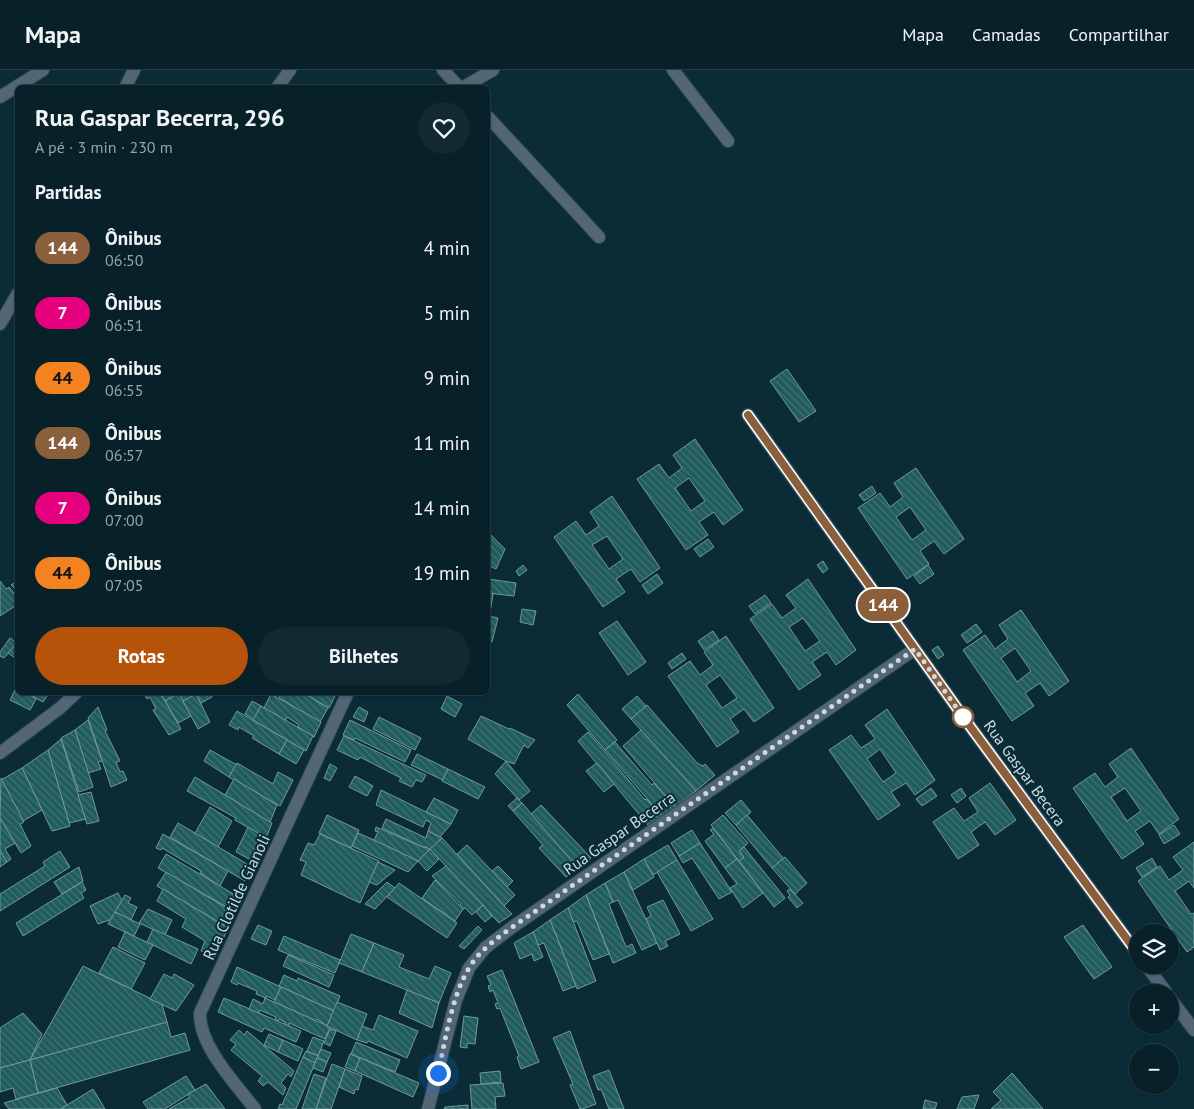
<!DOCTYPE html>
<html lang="pt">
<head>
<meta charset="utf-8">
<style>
  :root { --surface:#082129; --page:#112931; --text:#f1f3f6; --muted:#98a3a8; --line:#293e46; --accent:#b45309 }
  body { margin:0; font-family:"PT Sans",sans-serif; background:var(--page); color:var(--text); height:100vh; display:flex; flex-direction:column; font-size:19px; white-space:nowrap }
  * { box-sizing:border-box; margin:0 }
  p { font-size:16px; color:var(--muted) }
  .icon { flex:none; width:28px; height:28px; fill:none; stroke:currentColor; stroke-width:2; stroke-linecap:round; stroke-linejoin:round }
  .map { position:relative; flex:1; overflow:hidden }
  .drawer { position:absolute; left:15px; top:15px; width:475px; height:610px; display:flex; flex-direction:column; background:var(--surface); border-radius:8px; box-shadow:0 1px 4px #0004,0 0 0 1px var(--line) }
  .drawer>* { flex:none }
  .badge { padding:0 10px; border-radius:16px; font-size:18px; line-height:32px }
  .fabs { position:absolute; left:1129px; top:854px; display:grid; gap:10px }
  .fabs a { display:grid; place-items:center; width:50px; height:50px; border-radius:50%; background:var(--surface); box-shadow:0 1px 4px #0004,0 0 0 1px var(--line); font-size:25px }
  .you { position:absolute; width:25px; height:25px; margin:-12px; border:4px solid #fff; border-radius:50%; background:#1a73e8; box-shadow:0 0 0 8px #1a73e833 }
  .map>.badge { position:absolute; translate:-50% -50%; box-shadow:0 0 0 2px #fff }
  h2 { padding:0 20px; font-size:19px; line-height:45px }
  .round { display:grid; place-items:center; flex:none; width:52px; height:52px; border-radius:26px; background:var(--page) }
  .headline { display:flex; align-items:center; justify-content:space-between; height:85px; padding:0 20px }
  h1 { font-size:24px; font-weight:700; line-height:38px }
  .action { display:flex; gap:10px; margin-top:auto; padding:10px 20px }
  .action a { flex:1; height:58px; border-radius:30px; background:var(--accent); color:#fff; font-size:20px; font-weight:700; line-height:58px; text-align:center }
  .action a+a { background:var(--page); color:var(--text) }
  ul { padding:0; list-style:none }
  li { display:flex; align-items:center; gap:15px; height:65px; padding:0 20px }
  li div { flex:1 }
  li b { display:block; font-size:19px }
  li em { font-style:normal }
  li .badge { min-width:55px; font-weight:700; text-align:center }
  header { display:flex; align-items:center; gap:30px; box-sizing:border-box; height:70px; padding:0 25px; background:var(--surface); border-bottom:1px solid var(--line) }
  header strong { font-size:24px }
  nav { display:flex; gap:28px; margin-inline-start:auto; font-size:18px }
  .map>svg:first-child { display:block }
  .building { fill:url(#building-back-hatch); stroke:#72999a; fill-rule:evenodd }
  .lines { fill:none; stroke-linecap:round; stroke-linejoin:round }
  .minor-casing { stroke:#294852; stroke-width:14 }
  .minor { stroke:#546576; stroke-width:12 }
  .line-casing { stroke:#fff; stroke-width:11 }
  .line { stroke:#8b5e3c; stroke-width:8 }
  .walk { stroke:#c9dbe2; stroke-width:5; stroke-dasharray:0 9 }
  .stop-dot { fill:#fff; stroke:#8b5e3c; stroke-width:2.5 }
  .labels { text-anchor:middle; stroke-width:4; stroke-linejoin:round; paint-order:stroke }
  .street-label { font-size:16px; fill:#c9dbe2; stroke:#0b2c37 }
</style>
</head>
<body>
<header>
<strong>Mapa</strong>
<nav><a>Mapa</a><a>Camadas</a><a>Compartilhar</a></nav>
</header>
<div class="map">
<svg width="1194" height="1039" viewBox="0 0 1194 1039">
  <defs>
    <pattern id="building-back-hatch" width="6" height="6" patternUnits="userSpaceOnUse" patternTransform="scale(1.25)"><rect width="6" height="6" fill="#205b5d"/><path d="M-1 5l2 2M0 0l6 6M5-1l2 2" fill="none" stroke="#3f7274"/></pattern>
  </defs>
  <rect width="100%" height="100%" fill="#0b2c37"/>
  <g class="building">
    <path d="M787,299L816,341L799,352L770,311Z"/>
    <path d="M695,369L743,440L723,455L714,442L699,452L708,465L686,480L637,409L659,394L669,408L682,398L673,385ZM689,408L705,431L691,441L675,418Z"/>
    <path d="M916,398L964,469L944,484L934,471L920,481L929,494L907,509L858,438L880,423L890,437L903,427L894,413ZM910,437L926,460L912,470L896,447Z"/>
    <path d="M872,416L876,423L864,431L859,425Z"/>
    <path d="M612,426L660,498L640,512L631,499L616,509L625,522L603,537L554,467L576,451L586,465L599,456L590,442ZM607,466L623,489L609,499L592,475Z"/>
    <path d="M488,462L505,479L496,499L488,495Z"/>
    <path d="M708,469L714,477L700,487L694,479Z"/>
    <path d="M823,491L828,499L823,503L817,495Z"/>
    <path d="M523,495L527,500L519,506L516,501Z"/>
    <path d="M928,495L934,504L920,514L914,506Z"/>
    <path d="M657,504L663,513L648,524L642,515Z"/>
    <path d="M488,509L516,513L514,526L488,523Z"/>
    <path d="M808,509L856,580L836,595L827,582L812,592L821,605L799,620L750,549L772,534L782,548L796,538L786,525ZM803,548L820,571L805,581L789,557Z"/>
    <path d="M0,511L6,519L9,517L18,528V534L0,546Z"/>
    <path d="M18,511V522L11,515Z"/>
    <path d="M488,523L493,524L490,543H488Z"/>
    <path d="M765,525L771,533L755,544L749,536Z"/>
    <path d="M522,539L536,541L533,555L520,552Z"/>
    <path d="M1021,540L1069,611L1049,626L1040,613L1025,623L1034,636L1012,651L963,580L985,565L995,579L1008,569L999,555ZM1015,578L1031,601L1017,612L1001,588Z"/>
    <path d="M488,546L498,548L492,572L488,571Z"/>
    <path d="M617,551L646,592L628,605L599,563Z"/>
    <path d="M976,554L982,562L967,573L961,565Z"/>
    <path d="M713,561L719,570L704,580L698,571Z"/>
    <path d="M726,566L774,638L754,652L744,639L730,649L739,662L717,677L668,606L690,591L700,605L713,595L704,582ZM720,605L737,628L722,638L706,615Z"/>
    <path d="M10,568L17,573L4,588L0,586V582Z"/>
    <path d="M17,573L18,574V590L8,583Z"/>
    <path d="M938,576L944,585L938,589L932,580Z"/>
    <path d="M682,583L686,589L672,599L668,593Z"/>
    <path d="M16,618L18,622H25L36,629L30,640L10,630Z"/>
    <path d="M25,622H50L43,632Z"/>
    <path d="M143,622H160L181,659L169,665L153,640L156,639L150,627L147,629Z"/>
    <path d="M160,622H195L196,624L183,631L179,623L165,631Z"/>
    <path d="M195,622H210L212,627L201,633Z"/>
    <path d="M282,622H302L328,638L320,652L279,628Z"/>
    <path d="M302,622H334L336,624L329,638Z"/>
    <path d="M179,623L191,646L178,653L165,631Z"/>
    <path d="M196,624L210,652L198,659L183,631Z"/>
    <path d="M271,624L321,652L314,667L298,657L299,655L287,647L285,651L264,638Z"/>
    <path d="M578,624L617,670L605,680L567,635Z"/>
    <path d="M447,626L462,634L455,647L441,639Z"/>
    <path d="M637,626L646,636L631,649L622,639Z"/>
    <path d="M252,631L261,636L254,649L245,644Z"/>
    <path d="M647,635L697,693L703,696L705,694L715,705L696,721L631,649Z"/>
    <path d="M261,636L313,666L306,681L253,650Z"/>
    <path d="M98,637L107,660L105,661L120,691L116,692L120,702L123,701L127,710L111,717L88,648Z"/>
    <path d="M359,637L368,642L364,652L353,647Z"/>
    <path d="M887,639L935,710L915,725L906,713L891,722L900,735L878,750L829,680L851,665L861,678L875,669L865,655ZM880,679L896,703L883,712L867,689Z"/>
    <path d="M237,641L287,670L279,684L252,668L254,666L239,657L238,660L229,655Z"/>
    <path d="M481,646L509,659L510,658L535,670L528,678L524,675L514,694L506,691L468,669Z"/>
    <path d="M379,647L421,668L415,680L373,659Z"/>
    <path d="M88,650L102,691L98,692L101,699L88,703L75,660Z"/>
    <path d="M350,650L411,680L405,692L355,668L354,670L343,665Z"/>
    <path d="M75,660L93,717L79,722L61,668Z"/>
    <path d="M641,660L696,721L675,737L623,676Z"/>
    <path d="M588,662L645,730L646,729L662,746L648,755L578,671Z"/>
    <path d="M344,666L426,705L422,712L416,710L412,717L399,711L401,708L360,687L358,690L337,680Z"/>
    <path d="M61,669L86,749L69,753L48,680Z"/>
    <path d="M287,670L304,680L296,694L279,684Z"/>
    <path d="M615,672L652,715L654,713L675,737L662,746L605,680Z"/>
    <path d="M1131,678L1179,749L1159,764L1150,751L1135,761L1144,774L1122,789L1073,718L1095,703L1105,717L1118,707L1109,694ZM1125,718L1141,741L1127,751L1111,727Z"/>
    <path d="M48,680L70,756L52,761L22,698Z"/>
    <path d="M210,680L237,695L229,707L204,691Z"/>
    <path d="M417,684L448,699L443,710L411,695Z"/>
    <path d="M506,691L530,721L519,730L495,704Z"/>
    <path d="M237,693L273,714L278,702L293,710L280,736L229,707Z"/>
    <path d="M597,693L614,714L604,722L586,701Z"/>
    <path d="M330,694L337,698L330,711L324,708Z"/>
    <path d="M22,698L42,740L23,751L1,710Z"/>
    <path d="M448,699L485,717L478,729L442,711Z"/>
    <path d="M355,706L373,716L367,726L349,717Z"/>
    <path d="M195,707L272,753L266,768L235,750L236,748L187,721Z"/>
    <path d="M1,708L24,752L20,754L31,776L21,783L0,748Z"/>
    <path d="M234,709L277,735L270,752L225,725Z"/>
    <path d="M990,713L1016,750L995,765L985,752L971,762L979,775L958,789L933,752L954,738L964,751L978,742L969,728Z"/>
    <path d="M931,718L937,726L922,736L916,729Z"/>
    <path d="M961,718L966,726L957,733L951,725Z"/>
    <path d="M381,720L426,742L451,754L440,767L428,761L431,753L426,750L423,757L376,735Z"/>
    <path d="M91,722L99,751L87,754L78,725Z"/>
    <path d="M434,728L458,740L451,754L426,742Z"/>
    <path d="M517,728L522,733L513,741L508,736Z"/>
    <path d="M741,730L751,742L736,755L725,743Z"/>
    <path d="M522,733L578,798L566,807L539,778L543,775L513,741Z"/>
    <path d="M541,735L591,788L578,798L531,744Z"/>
    <path d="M210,737L232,751L218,777L195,763Z"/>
    <path d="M327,745L359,760L351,778L319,763Z"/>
    <path d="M723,745L748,773L739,781L744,787L739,791L711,755Z"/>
    <path d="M747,745L784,789L772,798L736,755Z"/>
    <path d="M0,748L15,773L5,779L11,789L7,792L0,782Z"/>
    <path d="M386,749L426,768L428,761L442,768L429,780L426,776L425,778L382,758Z"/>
    <path d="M178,753L252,797L245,811L170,767Z"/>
    <path d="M1174,755L1180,764L1164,774L1159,765Z"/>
    <path d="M248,757L265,767L253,791L236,782Z"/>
    <path d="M376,757L425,778L426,776L429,780L418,791L374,770L378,762L375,761Z"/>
    <path d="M713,758L737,789L725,798L705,771L714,764L710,760Z"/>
    <path d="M692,760L700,773L679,786L671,773Z"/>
    <path d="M358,763L374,770L418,791L408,802L352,776Z"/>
    <path d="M163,764L228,801L220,816L200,803L201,801L162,778L161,780L156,778Z"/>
    <path d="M320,764L379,791L360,833L301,805L306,792L300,790L308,773L314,775Z"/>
    <path d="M442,768L504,836L512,844L499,853L430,779Z"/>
    <path d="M1194,772V818L1189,811L1175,821L1191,844L1194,843V877L1187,882L1138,811L1160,796L1169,810L1183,800L1173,787Z"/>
    <path d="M700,773L732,822L719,829L692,788L683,793L679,786Z"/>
    <path d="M467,775L515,825L504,836L457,784Z"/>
    <path d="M668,775L677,790L653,805L644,789Z"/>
    <path d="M744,777L785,828L774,837L739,791L744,787L739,781Z"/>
    <path d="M430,779L439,789L427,801L418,791Z"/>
    <path d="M60,781L70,797L0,841V824L45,796L43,792Z"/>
    <path d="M0,782L7,792L0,797Z"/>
    <path d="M166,784L240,828L234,841L158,798Z"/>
    <path d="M785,787L807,813L795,824L772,798Z"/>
    <path d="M1152,788L1157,797L1142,807L1136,798Z"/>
    <path d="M644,789L654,807L633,820L624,802Z"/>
    <path d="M737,789L763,823L743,838L730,818L737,814L725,798Z"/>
    <path d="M677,790L713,849L691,861L657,802Z"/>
    <path d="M378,792L395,800L377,815L369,812Z"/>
    <path d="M446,796L483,835L472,845L465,838L463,839L459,836L461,834L432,806Z"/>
    <path d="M498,796L513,811L507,817L492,801Z"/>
    <path d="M79,797L83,811L62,824L54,812Z"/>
    <path d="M166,802L232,841L224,855L157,816Z"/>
    <path d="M624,802L657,873L642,880L618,830L613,832L605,813Z"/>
    <path d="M435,810L463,839L455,851L422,828Z"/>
    <path d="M82,812L86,820L81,823L84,828L23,866L16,853Z"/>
    <path d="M387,812L395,818L375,839L365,834Z"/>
    <path d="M399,813L457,853L447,868L387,827Z"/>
    <path d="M605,813L613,832L609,834L626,877L632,874L636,883L613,893L586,825Z"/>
    <path d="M163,819L228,858L215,887L201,881L205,871L182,857L186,849L157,831Z"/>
    <path d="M790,819L803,833L797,838L788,827L790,825L787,821Z"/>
    <path d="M118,823L122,831L112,849L98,854L90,836Z"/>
    <path d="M125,825L131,828L128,833L137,837L131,850L115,842Z"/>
    <path d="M586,825L609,884L593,890L577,851L573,852L568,838Z"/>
    <path d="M663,830L680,864L665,871L668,876L660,880L646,849L651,846L647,837Z"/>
    <path d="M483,835L492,846L485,852L476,842Z"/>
    <path d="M568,838L596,911L577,919L550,850Z"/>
    <path d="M148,839L172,850L165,865L139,853Z"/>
    <path d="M115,842L140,854L134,866L108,854Z"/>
    <path d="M550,850L576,916L563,921L544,873L538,875L533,862Z"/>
    <path d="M258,855L272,861L266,875L251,869Z"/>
    <path d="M1083,855L1112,897L1094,909L1064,867Z"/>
    <path d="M478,856L482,860L464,879L459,876Z"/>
    <path d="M153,859L198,879L191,894L147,872Z"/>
    <path d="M125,862L153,875L145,890L118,877Z"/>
    <path d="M533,862L543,887L534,891L532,884L520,889L514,873Z"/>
    <path d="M351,864L374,873L362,902L339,893Z"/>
    <path d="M284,866L340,890L335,903L278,880Z"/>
    <path d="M374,873L404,885L399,897L429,909L435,896L451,903L439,933L362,902Z"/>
    <path d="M113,877L145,893L131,919L99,903Z"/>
    <path d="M288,885L334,905L329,917L283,896Z"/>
    <path d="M83,896L162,934L167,952L30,990Z"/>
    <path d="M237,897L281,917L275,930L267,926L266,928L256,924L257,921L238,913L237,915L231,912Z"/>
    <path d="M502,900L539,992L521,999L517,987L519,986L500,938L497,939L495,934L498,933L493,920L490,922L488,916L491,915L487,906Z"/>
    <path d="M164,904L172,908L174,904L194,915L176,941L150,929Z"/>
    <path d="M284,905L297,911L298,908L340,926L334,941L279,916Z"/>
    <path d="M281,917L334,941L327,956L317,949L316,951L274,932Z"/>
    <path d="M407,920L439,933L432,958L399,943Z"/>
    <path d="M224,928L301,961L296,972L264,958L262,962L218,942Z"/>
    <path d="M265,928L330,957L325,969L289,953V956L284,954L285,952L279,949L278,951L275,950L276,947L260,940L259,943L249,939L253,929L263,934Z"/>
    <path d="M337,932L367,944L357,970L327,956Z"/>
    <path d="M23,943L42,964L30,990L0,998V958Z"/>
    <path d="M379,945L418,961L407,988L368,971L367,973L357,970L362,956L373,960Z"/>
    <path d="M464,946L478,948L475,974L467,973V978L460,977Z"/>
    <path d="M167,952L171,967L185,963L190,980L38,1023L30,990Z"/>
    <path d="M330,959L336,961L330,976L324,973Z"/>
    <path d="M239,960L244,965L247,961L294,1001L291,1007L288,1004L281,1013L286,1018L283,1025L268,1012L263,1016L258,1011L262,1006L231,980L236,974L230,970Z"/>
    <path d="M570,961L596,1034L582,1039H580L570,1015L573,1014L553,968Z"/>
    <path d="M269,964L283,970L278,982L264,975Z"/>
    <path d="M313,967L324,971L318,986L307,981Z"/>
    <path d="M283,970L303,979L298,991L278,982Z"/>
    <path d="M356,972L400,990L395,1002L351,984Z"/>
    <path d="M321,979L331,983L327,992L317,988Z"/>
    <path d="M306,981L318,986L315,993L303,987Z"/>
    <path d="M350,984L360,988L355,1001L345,997Z"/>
    <path d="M303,987L315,993L296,1039H278L280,1034L282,1035Z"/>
    <path d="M317,988L327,992L323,1002L313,998Z"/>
    <path d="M360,988L419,1013L413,1027L355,1001Z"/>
    <path d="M30,990L38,1023L16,1029L13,1018L0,1022V998Z"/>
    <path d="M332,994L345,999L331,1039H316Z"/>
    <path d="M345,999L362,1006L358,1020L355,1019L354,1024L339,1017Z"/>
    <path d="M609,1000L624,1039H609L601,1019L598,1020L593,1006Z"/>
    <path d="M500,1001L501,1012L481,1014L480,1003Z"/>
    <path d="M1012,1003L1043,1039H991L1001,1030L993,1022Z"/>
    <path d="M314,1004L326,1008L316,1039H302Z"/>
    <path d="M186,1006L195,1020L165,1039H148L143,1032Z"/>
    <path d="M503,1013L505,1026L495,1027L496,1039H472L470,1015Z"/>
    <path d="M206,1014L225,1039H169L190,1027L188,1024Z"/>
    <path d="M57,1018L67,1035L61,1039H9L4,1033Z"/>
    <path d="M93,1019L105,1039H61L67,1035Z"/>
    <path d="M979,1025L974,1039H957L962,1027Z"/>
    <path d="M925,1030L937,1033L935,1039H923Z"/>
    <path d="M468,1035V1039H444L445,1037Z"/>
  </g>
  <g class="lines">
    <g class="minor-casing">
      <g id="minor">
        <path d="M443,0L460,18"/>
        <path d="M673,0L728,71"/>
        <path d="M125,18L134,0"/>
        <path d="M277,18L290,0"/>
        <path d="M462,18L493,0"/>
        <path d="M0,27L43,0"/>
        <path d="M488,47L599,167"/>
        <path d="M0,254L18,223"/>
        <path d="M748,345L972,659L1138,884"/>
        <path d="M0,683L60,638L77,622"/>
        <path d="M1146,895L1166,922"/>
        <path d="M1170,928L1194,960"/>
        <path d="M255,1039C235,1013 199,976 200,943L348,622"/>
        <path d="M428,1039L456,930L469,898L485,878L511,858L915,579"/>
      </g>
    </g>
    <use href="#minor" class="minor"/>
  </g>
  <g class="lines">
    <g class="line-casing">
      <path id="line" d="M748,345L972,659L1138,884"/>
    </g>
    <use href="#line" class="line"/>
    <path class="walk" d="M438,1003C446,969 451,928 469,898C479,881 495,870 511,858L915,579L963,647"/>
  </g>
  <circle class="stop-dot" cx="963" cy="647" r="10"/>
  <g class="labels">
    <g class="street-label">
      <text transform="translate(1025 703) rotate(54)" y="6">Rua Gaspar Becera</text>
      <text transform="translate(619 763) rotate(-35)" y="6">Rua Gaspar Becerra</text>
      <text transform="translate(236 827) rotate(-65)" y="6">Rua Clotilde Gianoli</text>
    </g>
  </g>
</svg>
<div class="fabs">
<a><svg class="icon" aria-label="layers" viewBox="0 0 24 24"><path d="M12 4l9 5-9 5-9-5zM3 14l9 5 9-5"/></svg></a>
<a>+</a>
<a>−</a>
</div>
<div class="you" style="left:438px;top:1003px"></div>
<b class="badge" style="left:883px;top:535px;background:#8b5e3c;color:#fff">144</b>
<section class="drawer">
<div class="headline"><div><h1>Rua Gaspar Becerra, 296</h1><p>A pé · 3 min · 230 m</p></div><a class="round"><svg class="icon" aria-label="heart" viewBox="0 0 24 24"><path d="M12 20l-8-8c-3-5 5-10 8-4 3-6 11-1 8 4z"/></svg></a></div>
<h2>Partidas</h2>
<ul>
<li><span class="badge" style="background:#8b5e3c;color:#fff">144</span><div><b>Ônibus</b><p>06:50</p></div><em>4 min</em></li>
<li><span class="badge" style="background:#e6007e;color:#fff">7</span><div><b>Ônibus</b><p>06:51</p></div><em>5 min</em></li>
<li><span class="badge" style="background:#f58220;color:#111">44</span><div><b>Ônibus</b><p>06:55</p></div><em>9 min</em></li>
<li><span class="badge" style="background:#8b5e3c;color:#fff">144</span><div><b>Ônibus</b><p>06:57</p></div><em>11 min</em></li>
<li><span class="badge" style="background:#e6007e;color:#fff">7</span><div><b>Ônibus</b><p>07:00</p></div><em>14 min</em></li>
<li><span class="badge" style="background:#f58220;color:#111">44</span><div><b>Ônibus</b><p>07:05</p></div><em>19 min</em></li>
</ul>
<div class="action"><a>Rotas</a><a>Bilhetes</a></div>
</section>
</div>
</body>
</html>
